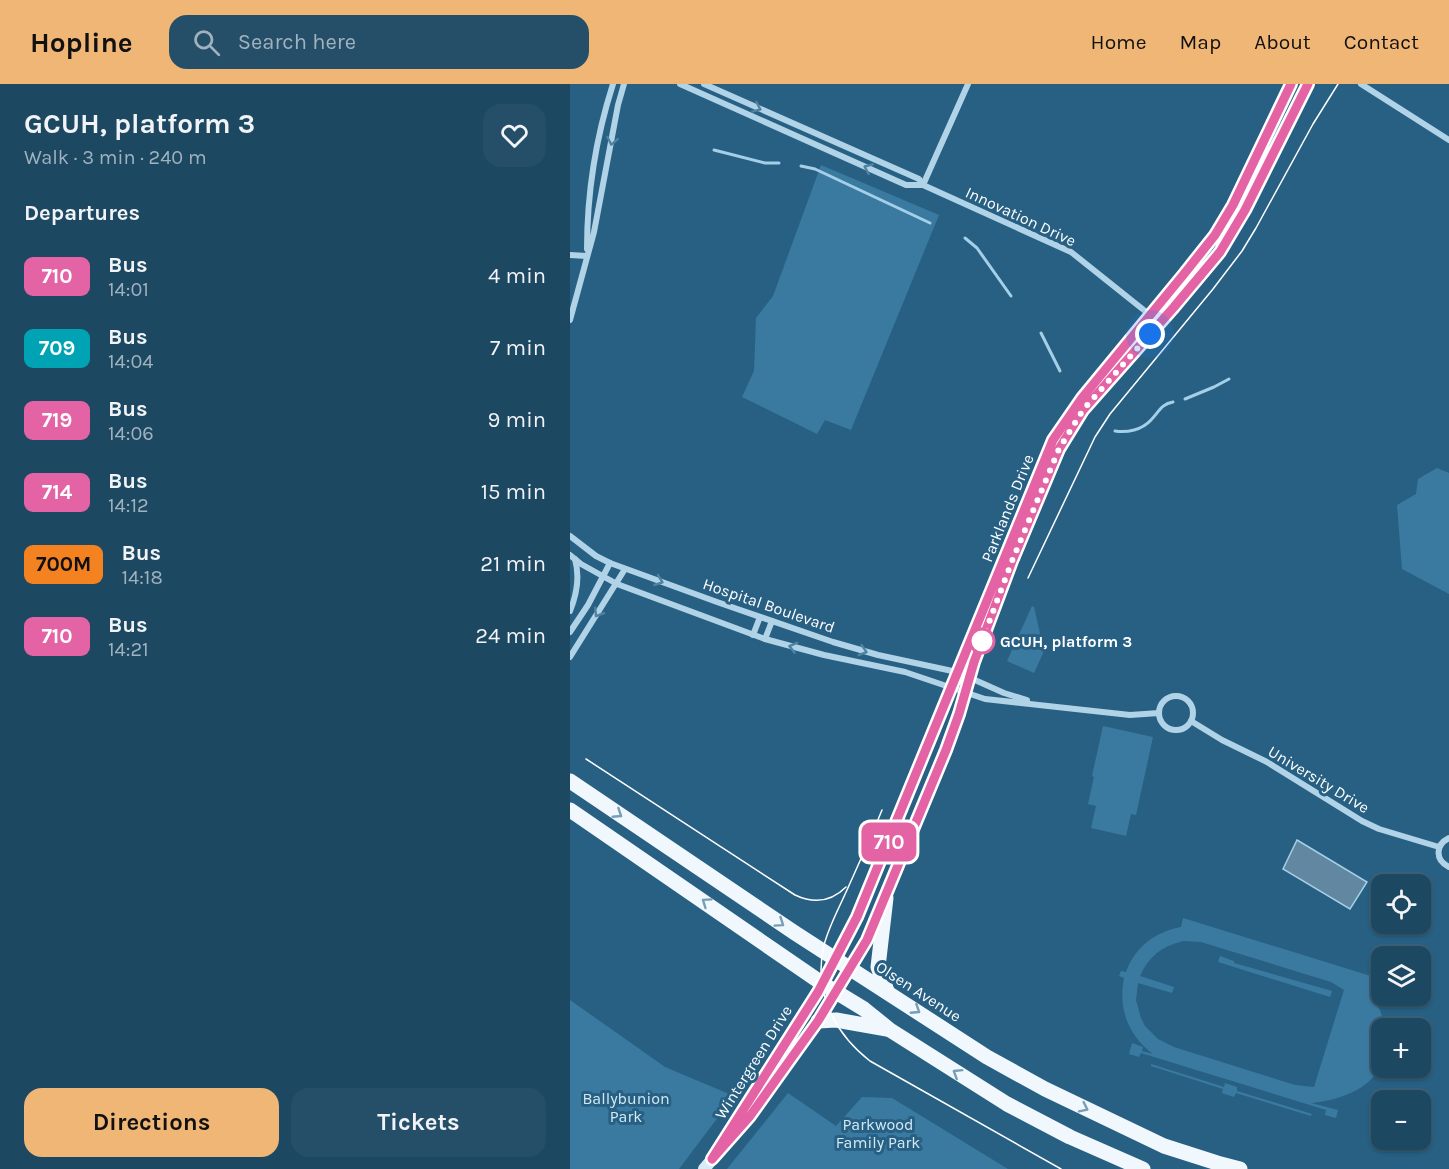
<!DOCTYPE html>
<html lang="en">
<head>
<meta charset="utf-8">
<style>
  :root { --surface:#1d4862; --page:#254f68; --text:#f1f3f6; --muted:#a0b2be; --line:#3b6077; --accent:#efb675 }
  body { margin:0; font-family:Karla,sans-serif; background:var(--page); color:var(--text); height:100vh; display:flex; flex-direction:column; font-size:22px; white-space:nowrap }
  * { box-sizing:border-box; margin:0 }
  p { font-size:20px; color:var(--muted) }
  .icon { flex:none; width:33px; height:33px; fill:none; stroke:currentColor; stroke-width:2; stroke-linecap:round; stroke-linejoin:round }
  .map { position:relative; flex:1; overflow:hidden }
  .side { display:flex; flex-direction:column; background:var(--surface); width:570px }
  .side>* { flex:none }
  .badge { padding:0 12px; border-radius:9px; font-size:21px; line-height:39px }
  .tools { position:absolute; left:801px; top:790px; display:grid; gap:12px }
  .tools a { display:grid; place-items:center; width:60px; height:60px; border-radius:12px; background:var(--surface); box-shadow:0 2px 4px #0004,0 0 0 2px var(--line); font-size:30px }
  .you { position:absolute; width:30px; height:30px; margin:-15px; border:4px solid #fff; border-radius:50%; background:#1a73e8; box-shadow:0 0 0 9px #1a73e833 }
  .map>.badge { position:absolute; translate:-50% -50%; box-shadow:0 0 0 3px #fff }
  h2 { padding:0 24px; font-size:22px; line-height:54px }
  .round { display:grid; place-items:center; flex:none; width:63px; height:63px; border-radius:18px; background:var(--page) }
  .headline { display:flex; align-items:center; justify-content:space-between; height:102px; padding:0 24px }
  h1 { font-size:28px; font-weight:700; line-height:45px }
  .button { display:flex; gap:12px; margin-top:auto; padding:12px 24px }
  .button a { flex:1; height:69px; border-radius:18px; background:var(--accent); color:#111; font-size:24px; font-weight:700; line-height:69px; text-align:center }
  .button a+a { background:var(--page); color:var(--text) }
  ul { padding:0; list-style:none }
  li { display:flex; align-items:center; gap:18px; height:72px; padding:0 24px }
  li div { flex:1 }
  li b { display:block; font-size:22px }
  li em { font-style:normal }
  li .badge { min-width:66px; font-weight:700; text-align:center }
  header { display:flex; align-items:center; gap:36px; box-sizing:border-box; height:84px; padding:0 30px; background:var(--accent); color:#111 }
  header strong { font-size:28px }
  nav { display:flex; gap:33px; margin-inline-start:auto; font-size:21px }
  .search { width:420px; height:54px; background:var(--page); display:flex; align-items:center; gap:15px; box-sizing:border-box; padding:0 21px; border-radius:18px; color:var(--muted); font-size:22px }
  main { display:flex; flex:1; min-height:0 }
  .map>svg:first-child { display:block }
  .green { fill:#3b7aa0; fill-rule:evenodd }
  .water { fill:#6188a0; stroke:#a4cfe7; stroke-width:1.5 }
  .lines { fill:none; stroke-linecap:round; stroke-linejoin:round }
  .stream { stroke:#a4cfe7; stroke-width:3 }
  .street { stroke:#b0d3e7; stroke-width:6 }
  .secondary { stroke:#d9ebf6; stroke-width:12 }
  .primary { stroke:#f1f8fd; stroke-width:15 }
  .tram { stroke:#fff; stroke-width:1.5 }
  .oneway { stroke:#5082a1 }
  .oneway2 { stroke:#789db4 }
  .line-casing { stroke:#fff; stroke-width:14 }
  .line { stroke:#e463a4; stroke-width:9 }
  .walk { stroke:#fff; stroke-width:6; stroke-dasharray:0 10.8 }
  .stop-dot { fill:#fff; stroke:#e463a4; stroke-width:3 }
  .labels { text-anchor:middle; stroke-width:6; stroke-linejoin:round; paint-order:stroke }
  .street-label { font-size:16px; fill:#fff; stroke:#276083 }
  .stop-label { font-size:16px; font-weight:bold; fill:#fff; stroke:#276083; text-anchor:start }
  .park-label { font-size:16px; fill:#d3e9f6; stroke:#276083 }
</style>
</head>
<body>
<header>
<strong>Hopline</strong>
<div class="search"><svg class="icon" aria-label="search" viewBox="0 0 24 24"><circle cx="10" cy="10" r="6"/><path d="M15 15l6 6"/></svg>Search here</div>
<nav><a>Home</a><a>Map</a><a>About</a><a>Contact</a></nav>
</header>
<main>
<section class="side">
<div class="headline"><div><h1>GCUH, platform 3</h1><p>Walk · 3 min · 240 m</p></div><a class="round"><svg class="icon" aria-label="heart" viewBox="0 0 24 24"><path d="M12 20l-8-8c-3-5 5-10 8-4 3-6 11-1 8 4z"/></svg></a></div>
<h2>Departures</h2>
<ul>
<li><span class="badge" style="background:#e463a4;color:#fff">710</span><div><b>Bus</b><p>14:01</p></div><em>4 min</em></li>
<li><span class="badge" style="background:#00a3b4;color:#fff">709</span><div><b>Bus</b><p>14:04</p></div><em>7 min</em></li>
<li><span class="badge" style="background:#e463a4;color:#fff">719</span><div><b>Bus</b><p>14:06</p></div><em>9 min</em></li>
<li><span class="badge" style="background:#e463a4;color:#fff">714</span><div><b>Bus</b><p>14:12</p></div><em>15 min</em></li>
<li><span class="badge" style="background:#f58220;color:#111">700M</span><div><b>Bus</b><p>14:18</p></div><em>21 min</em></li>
<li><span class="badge" style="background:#e463a4;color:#fff">710</span><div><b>Bus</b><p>14:21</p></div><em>24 min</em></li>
</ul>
<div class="button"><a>Directions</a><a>Tickets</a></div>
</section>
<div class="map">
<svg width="879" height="1085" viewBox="0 0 879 1085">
  <rect width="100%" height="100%" fill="#276083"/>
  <g class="green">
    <path d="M251,81L369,131L281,346L255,336L247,350L172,313L184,287L186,234L203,212Z"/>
    <path d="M867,384L879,389V510L832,485L827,421L846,410L848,395Z"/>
    <path d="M462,522L464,523L474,567L464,589L437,577Z"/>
    <path d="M533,642L583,653L566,731L561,730L556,752L521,744L526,722L518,720L524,693L522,692Z"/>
    <path d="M613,834L804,893L799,910L810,926L816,945H812C812,955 814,969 811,978C804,1006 765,1017 741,1019L768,1026L766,1034L755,1031L756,1026L571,969L569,973L559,970L562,959L573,963L572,967L583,970C558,951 548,925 554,894L549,892L551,887L556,888C565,863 585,848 611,843ZM613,857L631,858L761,898L774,906L744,1003L725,1001L604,963L588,955L575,942L571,934L566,916L568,899L602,909L604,903L570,892C578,873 592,862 613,857Z"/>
    <path d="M650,872L664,877V879L762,907L760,913L648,878Z"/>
    <path d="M0,916L95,983L164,1012L109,1085H0Z"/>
    <path d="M581,980L654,1003L655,999L667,1003V1007L742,1030L741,1032L666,1009L664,1013L652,1009L653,1005L581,982Z"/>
    <path d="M218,1009L266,1042L292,1013L322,1014L438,1085H157Z"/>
  </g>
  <path class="water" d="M727,756L797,798L780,825L713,785Z"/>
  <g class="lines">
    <g class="stream">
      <path d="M144,66L195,79H209"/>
      <path d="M231,82L245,85L360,139"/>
      <path d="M395,154L407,164L441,212"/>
      <path d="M471,249L490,287"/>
      <path d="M615,315L644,303L659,295"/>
      <path d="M545,347C557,349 572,346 581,336C589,328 591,320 603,318"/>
    </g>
    <g class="street">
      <path d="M110,0L336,101H353"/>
      <path d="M134,0L349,95L353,101L501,168L580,231"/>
      <path d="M791,0L879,56"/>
      <path d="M353,101L398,0"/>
      <path d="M17,165C17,110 26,53 43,0"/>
      <path d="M0,171L17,172"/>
      <path d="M0,236L24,148L48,21L54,0"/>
      <path d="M0,452L26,472L40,479L147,518L263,558L308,571L387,588L434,609L457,616"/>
      <path d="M0,471L11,480L47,500L195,555L254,571L335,588L415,615L560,631L589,629"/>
      <path d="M0,527C7,510 10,493 5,475"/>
      <path d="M0,548L18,521L40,479"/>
      <path d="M183,551L190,533"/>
      <path d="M195,555L202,537"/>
      <path d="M0,573L55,485"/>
      <circle cx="606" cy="629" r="17"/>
      <path d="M621,637L652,656L697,678L792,737L809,745L869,763"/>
      <path d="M879,754C865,761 865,776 879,783"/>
    </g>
    <g class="secondary">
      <path d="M162,1044L248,908L287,833L483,356L512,314L614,191L645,151L663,121L721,0"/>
      <path d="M134,1085L180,1031L220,976L248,937L297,856L376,666L389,630L406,572L442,477L489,365L513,326L604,223L650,168L675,126L738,0"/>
    </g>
    <g class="primary">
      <path d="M0,697L225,849L417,973L475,1005L594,1062L647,1079L670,1085"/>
      <path d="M0,726L253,900L294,925L320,946L437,1020L500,1053L573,1085"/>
      <path d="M316,814L308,883L317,907"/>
      <path d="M248,937L266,936L317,945"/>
    </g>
    <g class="tram">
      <path d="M458,494L525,353L540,330L643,205L672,167L686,144L743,40L768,0"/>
      <path d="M16,675L225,811C244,820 261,818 276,803"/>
      <path d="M312,726C301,753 289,779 277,806C269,824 259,842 254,861C243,907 264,949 300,977L491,1085"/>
    </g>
  </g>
  <defs><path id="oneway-chevron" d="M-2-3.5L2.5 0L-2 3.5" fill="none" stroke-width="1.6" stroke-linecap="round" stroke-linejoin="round" transform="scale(1.5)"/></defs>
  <g class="oneway">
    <use href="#oneway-chevron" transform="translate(187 24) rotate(24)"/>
    <use href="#oneway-chevron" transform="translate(42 57) rotate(101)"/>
    <use href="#oneway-chevron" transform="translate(298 84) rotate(-157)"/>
    <use href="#oneway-chevron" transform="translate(89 497) rotate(20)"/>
    <use href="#oneway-chevron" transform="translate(28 529) rotate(122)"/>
    <use href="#oneway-chevron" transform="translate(223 563) rotate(-165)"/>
    <use href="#oneway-chevron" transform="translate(293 567) rotate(17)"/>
  </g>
  <g class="oneway2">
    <use href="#oneway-chevron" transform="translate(48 730) rotate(33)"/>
    <use href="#oneway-chevron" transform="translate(136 818) rotate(-145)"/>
    <use href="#oneway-chevron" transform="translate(210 839) rotate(34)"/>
    <use href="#oneway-chevron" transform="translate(346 926) rotate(33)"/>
    <use href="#oneway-chevron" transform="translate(387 989) rotate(-148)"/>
    <use href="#oneway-chevron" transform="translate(514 1024) rotate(26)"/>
  </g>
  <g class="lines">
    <g class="line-casing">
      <path id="line" d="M721,0L663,121L645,151L614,190L512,314L483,356L287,833L248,908L142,1075L180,1032L220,976L248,937L297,856L376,666L389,630L404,578L442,477L489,365L513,326L604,223L650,168L675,126L738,0"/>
    </g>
    <use href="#line" class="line"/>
    <path class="walk" d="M412,557L442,477L489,365L513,326L580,250"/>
  </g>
  <circle class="stop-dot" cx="412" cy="557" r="12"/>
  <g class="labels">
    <g class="street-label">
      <text transform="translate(451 132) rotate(25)" y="6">Innovation Drive</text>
      <text transform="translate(437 424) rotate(-68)" y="6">Parklands Drive</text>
      <text transform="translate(199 521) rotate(19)" y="6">Hospital Boulevard</text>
      <text transform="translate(749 695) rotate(31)" y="6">University Drive</text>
      <text transform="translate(349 907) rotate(33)" y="6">Olsen Avenue</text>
      <text transform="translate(183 978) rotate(-58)" y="6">Wintergreen Drive</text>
    </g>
    <g class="stop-label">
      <text x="430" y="563">GCUH, platform 3</text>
    </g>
    <g class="park-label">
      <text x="56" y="1020">Ballybunion<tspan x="56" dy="18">Park</tspan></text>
      <text x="308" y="1046">Parkwood<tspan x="308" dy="18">Family Park</tspan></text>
    </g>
  </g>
</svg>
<div class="tools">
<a><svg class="icon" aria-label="locate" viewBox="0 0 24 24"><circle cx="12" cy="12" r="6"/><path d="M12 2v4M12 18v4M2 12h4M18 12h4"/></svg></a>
<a><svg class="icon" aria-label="layers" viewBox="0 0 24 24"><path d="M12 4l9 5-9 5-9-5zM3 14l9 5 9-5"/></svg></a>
<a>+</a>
<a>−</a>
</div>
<div class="you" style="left:580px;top:250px"></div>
<b class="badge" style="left:319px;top:758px;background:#e463a4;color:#fff">710</b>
</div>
</main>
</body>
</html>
